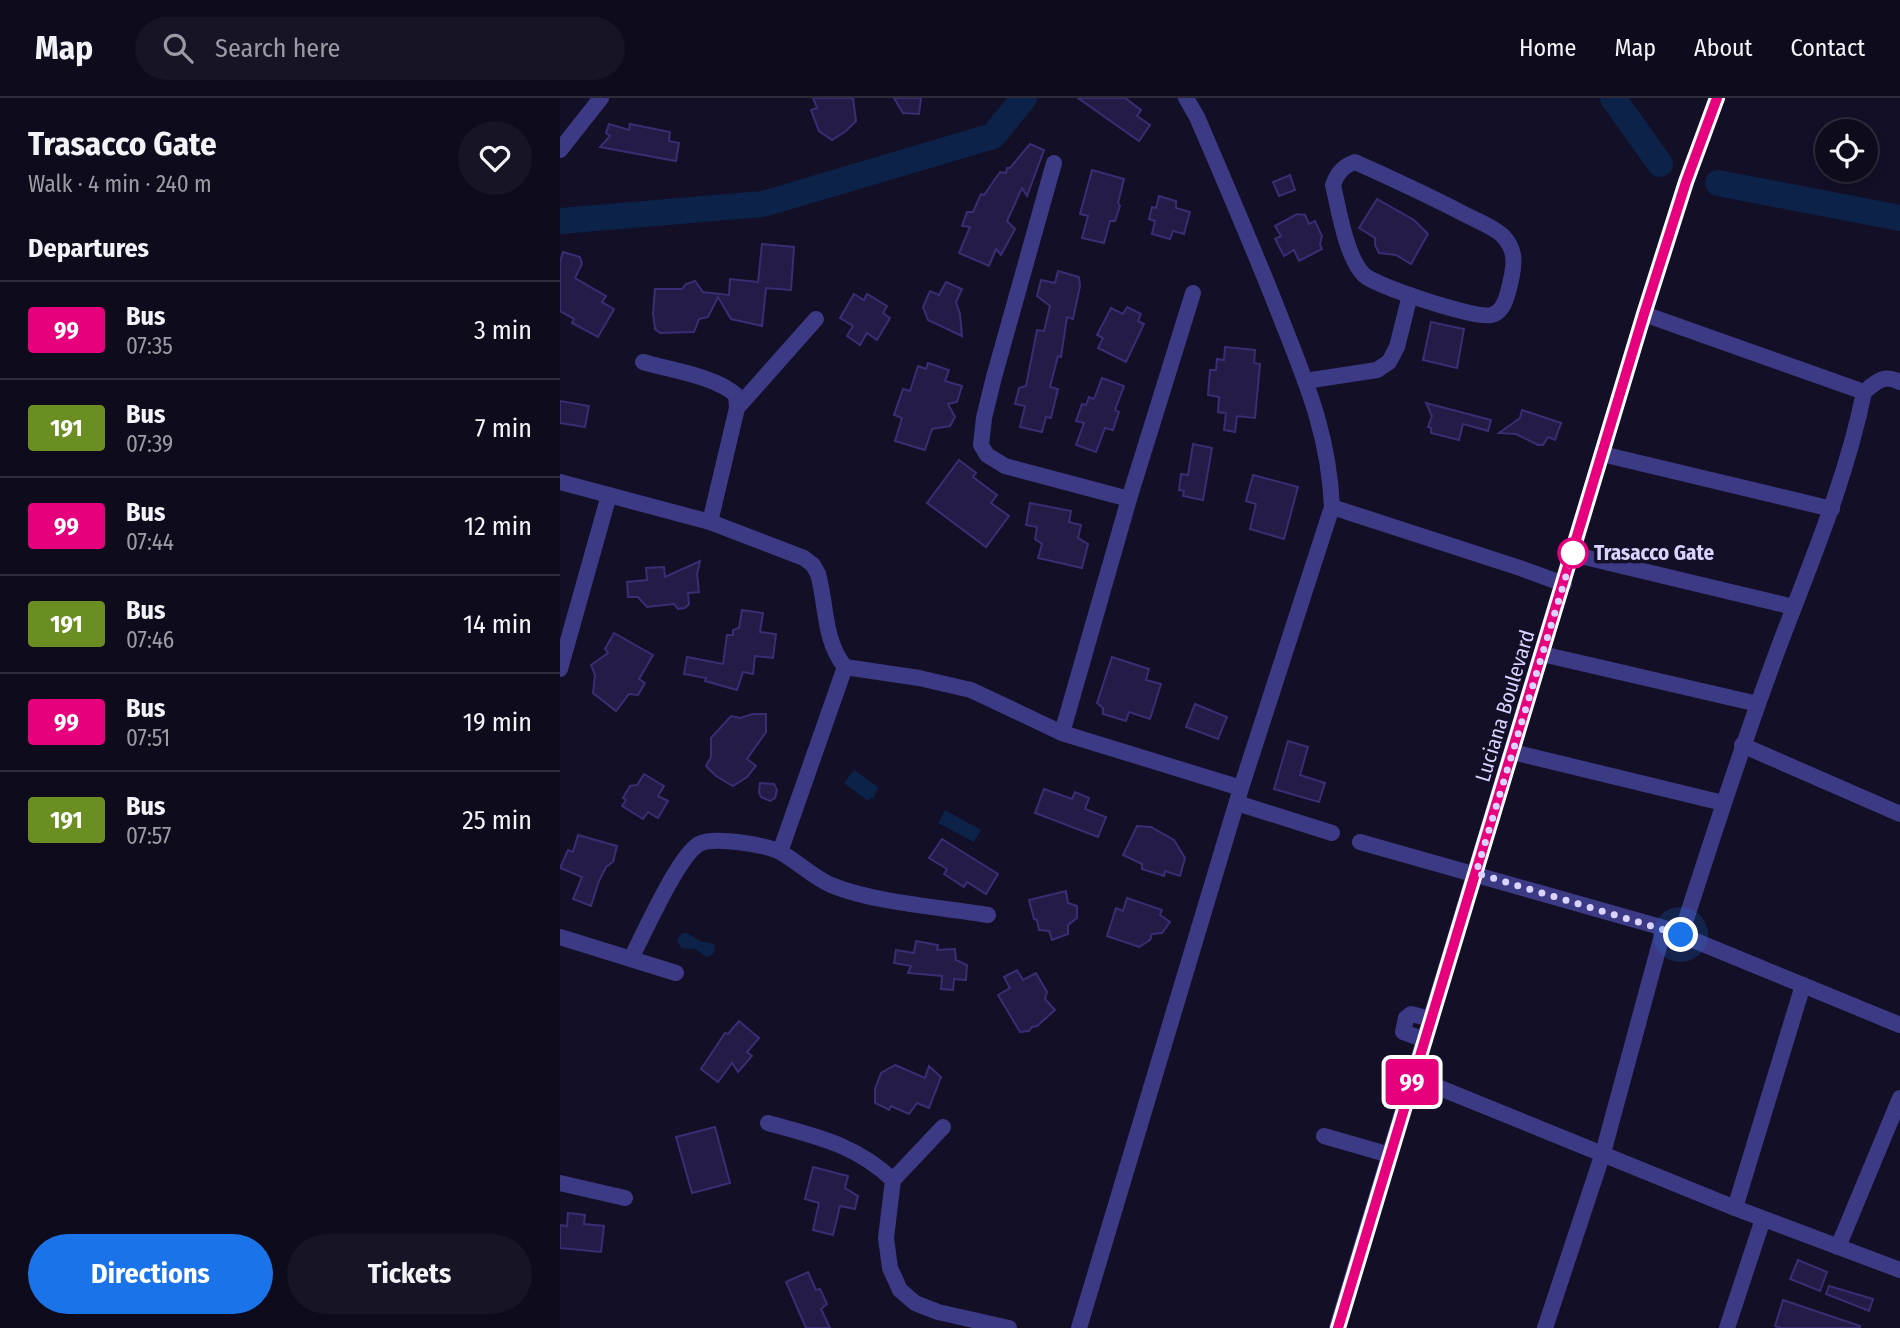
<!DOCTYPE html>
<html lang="en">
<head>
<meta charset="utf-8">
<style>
  :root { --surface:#0e0b1c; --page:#171425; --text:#f1f3f6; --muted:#9b9ba3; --line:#2e2b3b; --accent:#1a73e8 }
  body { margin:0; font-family:"Fira Sans Condensed",sans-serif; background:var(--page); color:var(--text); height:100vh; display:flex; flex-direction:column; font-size:26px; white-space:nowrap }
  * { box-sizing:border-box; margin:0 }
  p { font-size:23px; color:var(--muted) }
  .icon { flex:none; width:38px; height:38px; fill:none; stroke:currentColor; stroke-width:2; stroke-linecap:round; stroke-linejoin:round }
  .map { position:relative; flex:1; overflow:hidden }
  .drawer { display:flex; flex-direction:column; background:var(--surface); width:560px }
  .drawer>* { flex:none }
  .badge { padding:0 14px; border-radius:5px; font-size:24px; line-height:46px }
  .fabs { position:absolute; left:1255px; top:21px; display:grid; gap:14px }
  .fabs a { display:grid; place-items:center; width:63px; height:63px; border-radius:50%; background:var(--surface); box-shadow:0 4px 10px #0003,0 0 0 2px var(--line); font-size:35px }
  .you { position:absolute; width:35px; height:35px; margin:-18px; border:5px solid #fff; border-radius:50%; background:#1a73e8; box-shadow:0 0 0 10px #1a73e833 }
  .map>.badge { position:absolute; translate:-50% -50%; box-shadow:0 0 0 4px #fff }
  h2 { padding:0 28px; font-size:26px; line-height:63px }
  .round { display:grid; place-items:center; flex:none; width:74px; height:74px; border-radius:37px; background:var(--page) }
  .summary { display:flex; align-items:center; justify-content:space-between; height:119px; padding:0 28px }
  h1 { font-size:33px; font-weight:700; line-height:52px }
  .primary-button { display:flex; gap:14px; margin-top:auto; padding:14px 28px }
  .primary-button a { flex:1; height:80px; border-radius:42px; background:var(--accent); color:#fff; font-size:28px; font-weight:700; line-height:80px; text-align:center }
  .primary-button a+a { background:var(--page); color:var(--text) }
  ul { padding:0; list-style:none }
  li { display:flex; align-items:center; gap:21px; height:98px; padding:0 28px; border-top:2px solid var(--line) }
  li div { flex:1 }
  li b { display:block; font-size:26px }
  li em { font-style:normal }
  li .badge { min-width:77px; font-weight:700; text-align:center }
  header { display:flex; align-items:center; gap:42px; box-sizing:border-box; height:98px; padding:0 35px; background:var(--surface); border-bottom:2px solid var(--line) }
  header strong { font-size:33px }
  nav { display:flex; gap:38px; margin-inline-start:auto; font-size:24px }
  .search { width:490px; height:63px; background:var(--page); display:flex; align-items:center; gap:18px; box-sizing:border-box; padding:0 24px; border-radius:38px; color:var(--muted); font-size:26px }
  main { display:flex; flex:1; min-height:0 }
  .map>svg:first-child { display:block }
  .water { fill:#0c2248 }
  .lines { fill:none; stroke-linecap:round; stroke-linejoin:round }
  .river { stroke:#0c2248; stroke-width:26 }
  .building { fill:#241b47; stroke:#3b2d73; stroke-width:2 }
  .minor { stroke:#3d3a85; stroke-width:16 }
  .line-casing { stroke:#fff; stroke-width:16 }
  .line { stroke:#e6007e; stroke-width:10 }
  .walk { stroke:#d9d4ff; stroke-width:7; stroke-dasharray:0 12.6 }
  .stop-dot { fill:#fff; stroke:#e6007e; stroke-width:3.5 }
  .labels { text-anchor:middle; stroke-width:7; stroke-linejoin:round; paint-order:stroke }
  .stop-label { font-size:21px; font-weight:bold; fill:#d9d4ff; stroke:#130f26; text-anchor:start }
  .street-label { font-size:21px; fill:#d9d4ff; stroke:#130f26 }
</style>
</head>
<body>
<header>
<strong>Map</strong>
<div class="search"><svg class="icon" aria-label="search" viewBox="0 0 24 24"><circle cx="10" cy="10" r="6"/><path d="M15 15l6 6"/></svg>Search here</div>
<nav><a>Home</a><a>Map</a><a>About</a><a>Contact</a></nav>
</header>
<main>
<section class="drawer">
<div class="summary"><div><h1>Trasacco Gate</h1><p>Walk · 4 min · 240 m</p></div><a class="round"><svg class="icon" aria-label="heart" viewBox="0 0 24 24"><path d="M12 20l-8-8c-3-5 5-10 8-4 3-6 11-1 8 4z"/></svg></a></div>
<h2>Departures</h2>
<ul>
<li><span class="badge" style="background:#e6007e;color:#fff">99</span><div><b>Bus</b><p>07:35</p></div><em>3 min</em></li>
<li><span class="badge" style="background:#6b8e23;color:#fff">191</span><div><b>Bus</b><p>07:39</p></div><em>7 min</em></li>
<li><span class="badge" style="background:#e6007e;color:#fff">99</span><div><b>Bus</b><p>07:44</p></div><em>12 min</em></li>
<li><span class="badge" style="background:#6b8e23;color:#fff">191</span><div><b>Bus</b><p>07:46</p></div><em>14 min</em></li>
<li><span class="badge" style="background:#e6007e;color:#fff">99</span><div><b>Bus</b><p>07:51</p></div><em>19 min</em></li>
<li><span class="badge" style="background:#6b8e23;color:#fff">191</span><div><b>Bus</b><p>07:57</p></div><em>25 min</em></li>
</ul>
<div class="primary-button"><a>Directions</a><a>Tickets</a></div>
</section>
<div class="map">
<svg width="1340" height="1230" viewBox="0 0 1340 1230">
  <rect width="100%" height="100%" fill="#130f26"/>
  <g class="water">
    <path d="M294,672L318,689L313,701L311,699L308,703L284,685Z"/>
    <path d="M385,712L421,732L414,744L378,725Z"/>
    <path d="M122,835H127L140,843L154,846L155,853L152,857L146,859L135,851L122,850L117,843Z"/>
  </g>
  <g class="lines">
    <g class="river">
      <path d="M1053,0L1100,66"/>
      <path d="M1158,85L1340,120"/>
      <path d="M0,123L203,106L433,38L464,0"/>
    </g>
  </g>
  <g class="building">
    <path d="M253,0H293L296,23L286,33L272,42L259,33L251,12L257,10Z"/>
    <path d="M334,0H361L359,16L343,15Z"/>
    <path d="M518,0H565L581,12L577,18L590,27L579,43Z"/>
    <path d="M49,26L69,32L70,26L110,34L109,43L119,45L116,63L40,49L50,38L46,35Z"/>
    <path d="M470,46L484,52L467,98L462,90L447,123L455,131L441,157L436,151L429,168L399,155L410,129L402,128L407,114H413L421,96L424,97L440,74L446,75L447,70H450Z"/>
    <path d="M532,72L564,81L558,105L560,108L555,123H550L544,145L522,140L528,118L520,116Z"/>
    <path d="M730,77L735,92L719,98L713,84Z"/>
    <path d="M599,98L616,103V110L630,114L624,136L613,133L610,141L592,136L595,123L589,121L592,109L596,110Z"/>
    <path d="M817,101L854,122L868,136L851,166L836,157L819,155L815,147V140L799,130Z"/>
    <path d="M737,116L745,117L749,126L755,123L762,138L760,146L762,151L739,163L734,152L724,158L715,141L721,138L715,128Z"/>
    <path d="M202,146L234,149L231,192L206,190L202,228L171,221L158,199L148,219L139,221L134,234L100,235L95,231L93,215L95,191H122L126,186L135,183L143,194L169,197L170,181L198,184Z"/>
    <path d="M3,154L20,159L22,166L15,180L46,198L42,204L54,211L38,239L12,225L14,221L0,213V164Z"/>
    <path d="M498,173L519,179L520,188L513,221L507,219L501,259L498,258L490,289L498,291L491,320L486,319L482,334L460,329L465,308L455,306L459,290L466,288L477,232L484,233L490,208L477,198L481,182L495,185Z"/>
    <path d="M386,184L402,191L396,204L400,216L402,238L368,222L363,209L370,193L379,197Z"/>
    <path d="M294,196L304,202L307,196L327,208L323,215L330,220L317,242L307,235L300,247L287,238L293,228L280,220Z"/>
    <path d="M567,209L581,216L578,223L584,226L566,264L538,250L543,240L537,237L551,210L563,216Z"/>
    <path d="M871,224L904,231L897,270L863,262Z"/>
    <path d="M665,249L695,252L694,265L700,266L695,320L677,318L675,334L664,332L666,315L658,314L659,299L648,297L650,272H656L657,261L664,262Z"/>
    <path d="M368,265L389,272L385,283L402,288L397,304L388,306L395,319L390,328L372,331L365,352L335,343L342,320L334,317L343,291L350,293L358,268L366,271Z"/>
    <path d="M542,280L564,288L555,312L559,314L553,332L545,330L536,354L516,347L524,325L516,323L522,306L526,307L529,299L534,301Z"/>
    <path d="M0,303L29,308L25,329L0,325Z"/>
    <path d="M866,305L931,322L928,333L903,326L899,342L871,335V330L868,329L872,318Z"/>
    <path d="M962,312L1001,325L995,342L988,339L983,347H978L956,336L939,335L960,320Z"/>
    <path d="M633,346L652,350L643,402L623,398L624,393L619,392L621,376L628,377Z"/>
    <path d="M399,362L416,375L413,379L437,397L431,405L449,418L426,449L367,405Z"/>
    <path d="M693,377L738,389L724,441L690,431L696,406L686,403Z"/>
    <path d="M470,405L511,413L509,424L521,427L518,440L528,446L522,470L478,460L482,446L475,441L477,429L466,427Z"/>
    <path d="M140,463L137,476L139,494L128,495L129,506L125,510L118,511L114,506L87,509L78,499H68L67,484L87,482L86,470L104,469L105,479Z"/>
    <path d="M182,512L203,515L200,534L216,536L213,560L195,558L193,576L183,574L177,592L145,583L146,580L124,576L127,559L163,566L167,537H173V532L179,530Z"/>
    <path d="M54,535L93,557L79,581L85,585L78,597L69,596L56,613L33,595L35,577L31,567L48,555L45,551Z"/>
    <path d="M552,559L589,571L586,582L601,586L590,621L569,614L566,623L543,616V610L537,605Z"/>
    <path d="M635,606L667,619L658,641L626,629Z"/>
    <path d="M193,616H206V634L187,661L196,668L187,679L173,688L156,678L146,668L151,659V640L171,618L180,620Z"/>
    <path d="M728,643L748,649L740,677L765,685L759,704L714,691Z"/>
    <path d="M84,676L104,688L98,698L108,703L98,720L88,714L83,721L62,708L66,702L63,700L70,688L77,687Z"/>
    <path d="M200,685L214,686L217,692L215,700L210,703L201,699L199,694Z"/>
    <path d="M484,691L512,701L515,694L529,700L525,711L546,719L538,739L475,715Z"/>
    <path d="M577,728L591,729L614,742L625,760L620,778L605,773L604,778L582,771V766L563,757Z"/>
    <path d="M18,737L57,748L53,764L46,769L39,783L31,808L13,801L22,779L0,770L8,752L13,754Z"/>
    <path d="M382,741L438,776L426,796L407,784L404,789L384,776L387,771L369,760Z"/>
    <path d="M506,793L508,805L517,808V820L508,827V836L492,842L489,833L479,832L477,822L474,821L469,802Z"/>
    <path d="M567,800L602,812L600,817L610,824L602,835L592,836L590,842L579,849L547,838L556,810L563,813Z"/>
    <path d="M356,843L378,847L377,852L395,851L396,862L407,867L406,882L394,881L393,892L381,891L382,878L348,875L351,868L334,865L336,852L354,855Z"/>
    <path d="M457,872L463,882L476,875L487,894L485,901L495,912L477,928L472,929L469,933L460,934L438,897L450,890L444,879Z"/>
    <path d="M179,923L199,940L187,954L192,958L178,974L172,965L158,984L141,971L165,935L168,936Z"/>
    <path d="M335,967L365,980L369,968L381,979L369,1010L357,1005L349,1016L331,1008L329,1012L315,1005V991L321,975Z"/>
    <path d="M155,1029L170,1085L132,1095L116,1039Z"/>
    <path d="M253,1069L288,1078L285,1090L298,1098L295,1111L280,1108L273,1137L253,1132L259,1105L245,1101Z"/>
    <path d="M8,1115L25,1117L24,1126L44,1128L41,1154L0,1150V1127L7,1128Z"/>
    <path d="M1238,1162L1267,1174L1260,1193L1230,1181Z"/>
    <path d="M248,1174L256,1192L260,1191L267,1206L261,1211L270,1230H246L226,1184Z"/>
    <path d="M1269,1188L1313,1201L1309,1213L1266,1196Z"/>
    <path d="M1223,1202L1300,1228V1230H1221L1215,1228Z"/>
  </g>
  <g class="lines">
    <g class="minor">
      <path d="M0,52L41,0"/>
      <path d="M795,64C833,81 870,98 906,117C918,123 934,129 943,138C954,150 955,161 952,177C949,190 946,214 931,217C915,221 816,188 804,177C786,159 779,112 773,87C777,75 783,68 795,64Z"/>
      <path d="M494,65L434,279L424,320L421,347L427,357L445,368L569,401"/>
      <path d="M1084,216L1304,294C1286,383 1250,466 1218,551C1183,645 1152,741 1121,837"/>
      <path d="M83,264C110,272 155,278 176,297L177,310L150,424"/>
      <path d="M745,283L817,272L829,264L837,249L850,197"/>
      <path d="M1304,294C1317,283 1324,276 1340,284"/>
      <path d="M177,310L256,221"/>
      <path d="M1042,356L1272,411"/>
      <path d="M0,384L150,424L244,460L253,467L258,476C267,508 263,541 285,569L359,580L411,592L502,635L681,690"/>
      <path d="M772,409L960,470L1004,486"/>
      <path d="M1012,456L1234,509"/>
      <path d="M982,556L1198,606"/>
      <path d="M0,571L49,397"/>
      <path d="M502,635L569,401L633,195"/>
      <path d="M1182,647L1340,716"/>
      <path d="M953,654L1163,705"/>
      <path d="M677,705L772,735"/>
      <path d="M800,744L1104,830L1340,927"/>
      <path d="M220,754L285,569"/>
      <path d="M0,839L116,875"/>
      <path d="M71,860C84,836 118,758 139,746C154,738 208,747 222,755C239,765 253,779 271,787C315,805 380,809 428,817"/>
      <path d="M865,942L843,934L846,920L851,916L871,921"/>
      <path d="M853,979L1175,1110L1340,1172"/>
      <path d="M208,1025C257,1039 295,1046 333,1082"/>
      <path d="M383,1029L333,1082L326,1140L330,1170L340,1192L355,1205L378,1214L449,1230"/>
      <path d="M764,1038L830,1057"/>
      <path d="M0,1085L65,1100"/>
      <path d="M1175,1110L1243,887"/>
      <path d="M1278,1149L1340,1000"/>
      <path d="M519,1230L681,690L772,409C769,340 749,291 724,228C697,158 667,89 637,19L626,0"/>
      <path d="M777,1230L1084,216L1126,84L1157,0"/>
      <path d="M985,1230L1043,1055L1104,830"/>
      <path d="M1167,1230L1203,1121"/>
    </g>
  </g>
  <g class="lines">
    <g class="line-casing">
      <path id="line" d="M778,1230L1084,216L1126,84L1157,0"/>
    </g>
    <use href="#line" class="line"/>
    <path class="walk" d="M1013,455L916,775L1121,837"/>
  </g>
  <circle class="stop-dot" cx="1013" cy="455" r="14"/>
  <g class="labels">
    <g class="stop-label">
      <text x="1034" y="462">Trasacco Gate</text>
    </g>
    <g class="street-label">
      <text transform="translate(945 608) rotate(-73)" y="7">Luciana Boulevard</text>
    </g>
  </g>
</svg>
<div class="fabs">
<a><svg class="icon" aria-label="locate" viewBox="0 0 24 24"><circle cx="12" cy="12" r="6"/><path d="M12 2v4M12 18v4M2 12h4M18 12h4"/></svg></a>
</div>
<div class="you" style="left:1121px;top:837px"></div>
<b class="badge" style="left:852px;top:984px;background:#e6007e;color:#fff">99</b>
</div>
</main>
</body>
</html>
